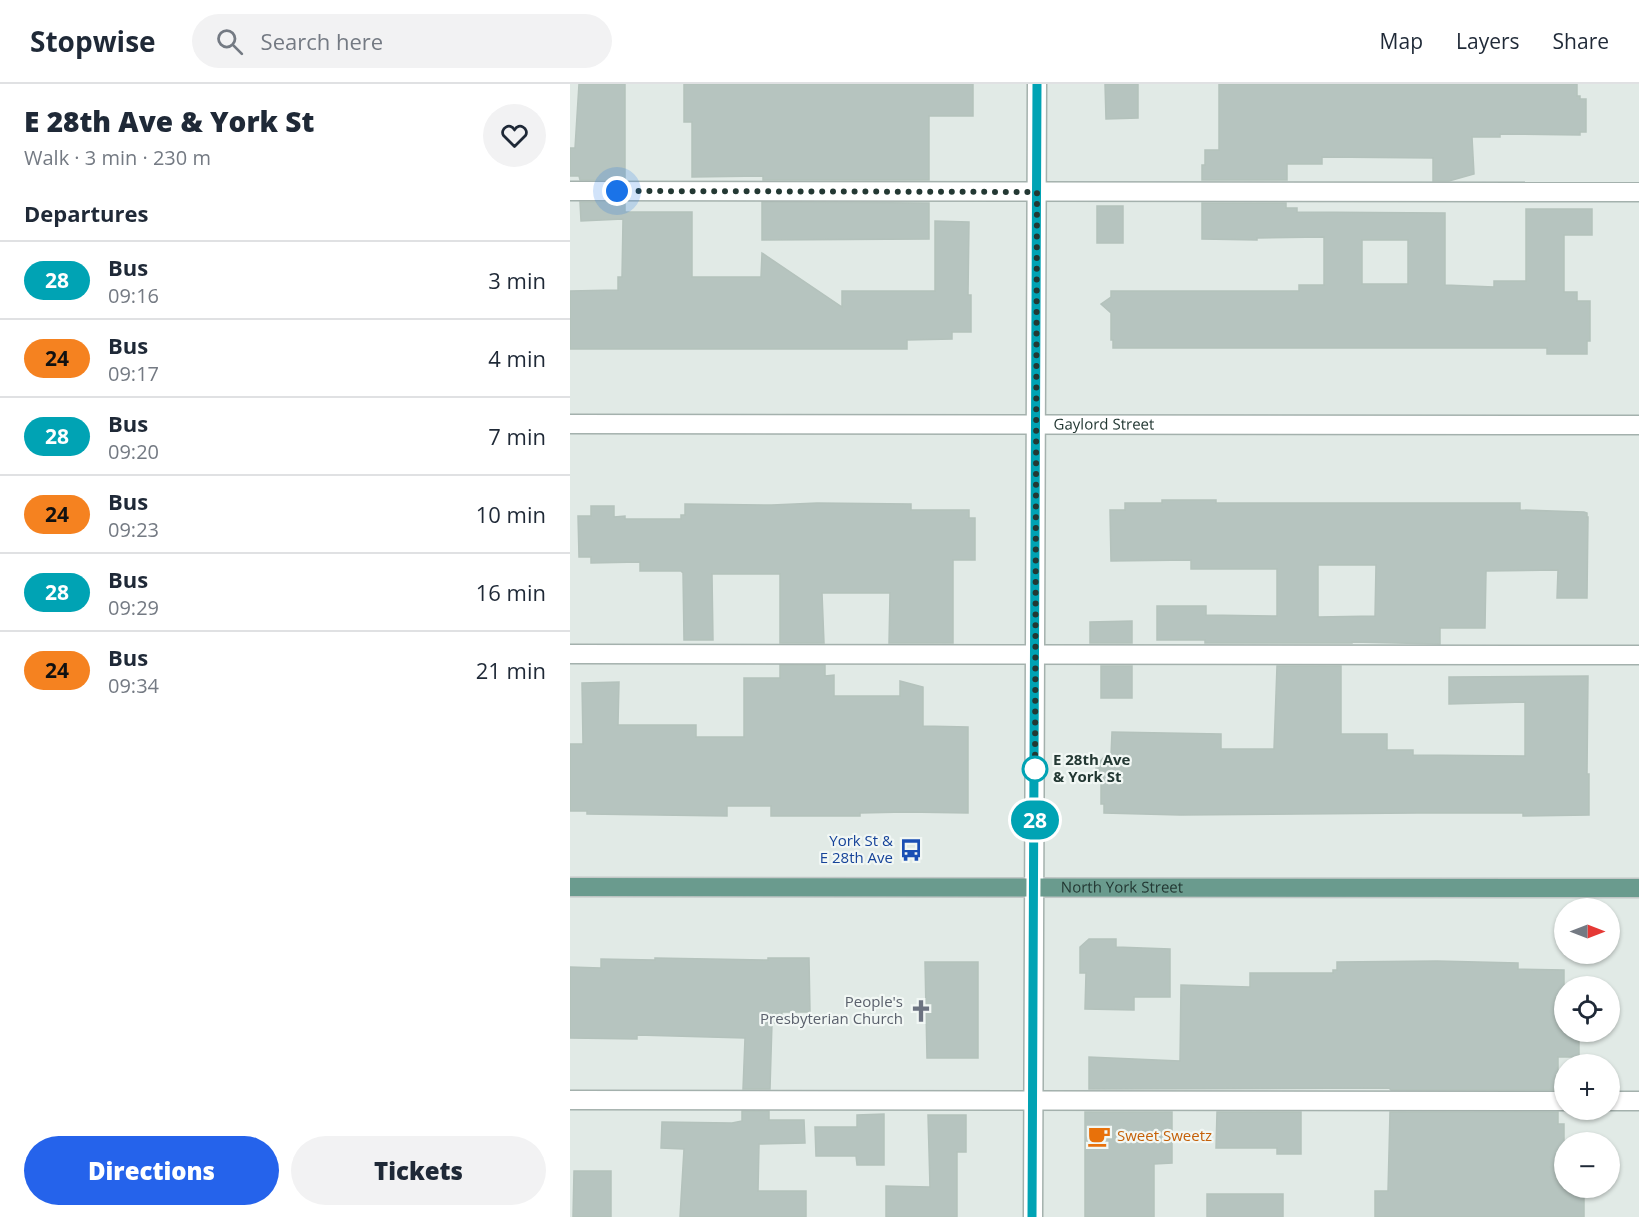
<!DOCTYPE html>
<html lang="en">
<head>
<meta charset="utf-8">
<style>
  :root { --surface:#fff; --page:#f2f2f3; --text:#1f2937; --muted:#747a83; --line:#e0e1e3; --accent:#2563eb }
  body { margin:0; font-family:"Open Sans",sans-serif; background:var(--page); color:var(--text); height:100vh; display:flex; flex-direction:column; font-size:22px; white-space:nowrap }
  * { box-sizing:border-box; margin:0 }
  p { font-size:20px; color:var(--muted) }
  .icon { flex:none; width:33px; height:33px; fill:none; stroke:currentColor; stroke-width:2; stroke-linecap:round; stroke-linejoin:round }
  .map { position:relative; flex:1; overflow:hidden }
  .panel { display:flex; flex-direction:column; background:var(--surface); width:570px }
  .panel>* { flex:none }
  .badge { padding:0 12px; border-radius:20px; font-size:21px; line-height:39px }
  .needle { width:39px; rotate:90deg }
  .buttons { position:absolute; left:984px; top:814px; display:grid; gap:12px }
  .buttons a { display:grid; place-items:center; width:66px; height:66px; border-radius:50%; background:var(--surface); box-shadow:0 2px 4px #0004; font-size:30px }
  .you { position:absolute; width:30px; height:30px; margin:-15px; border:4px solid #fff; border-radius:50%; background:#1a73e8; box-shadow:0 0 0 9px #1a73e833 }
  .map>.badge { position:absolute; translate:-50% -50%; box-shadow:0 0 0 3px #fff }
  h2 { padding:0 24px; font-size:22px; line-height:54px }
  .round { display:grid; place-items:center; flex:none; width:63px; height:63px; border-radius:32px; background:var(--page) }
  .headline { display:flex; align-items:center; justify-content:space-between; height:102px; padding:0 24px }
  h1 { font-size:28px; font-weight:800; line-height:45px }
  .cta { display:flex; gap:12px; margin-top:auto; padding:12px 24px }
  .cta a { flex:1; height:69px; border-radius:36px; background:var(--accent); color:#fff; font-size:24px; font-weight:800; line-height:69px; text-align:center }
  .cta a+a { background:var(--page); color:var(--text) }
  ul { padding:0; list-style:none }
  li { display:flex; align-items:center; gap:18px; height:78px; padding:0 24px; border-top:2px solid var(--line) }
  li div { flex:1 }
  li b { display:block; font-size:22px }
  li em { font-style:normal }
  li .badge { min-width:66px; font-weight:700; text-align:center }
  header { display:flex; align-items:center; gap:36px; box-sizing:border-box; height:84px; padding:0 30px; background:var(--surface); border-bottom:2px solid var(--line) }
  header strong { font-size:28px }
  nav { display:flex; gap:33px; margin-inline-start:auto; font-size:21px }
  .search { width:420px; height:54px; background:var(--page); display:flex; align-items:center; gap:15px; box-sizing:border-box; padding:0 21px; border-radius:33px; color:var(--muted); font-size:22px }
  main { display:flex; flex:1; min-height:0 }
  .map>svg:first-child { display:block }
  .building { fill:#b6c4bf; stroke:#b4c2bc; stroke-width:1.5; fill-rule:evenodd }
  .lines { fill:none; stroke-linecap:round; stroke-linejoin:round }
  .minor-casing { stroke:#a4b1ad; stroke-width:21 }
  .major-casing { stroke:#c1c7c6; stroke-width:21 }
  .minor { stroke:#fff; stroke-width:18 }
  .major { stroke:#6a9b8e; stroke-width:18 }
  .line-casing { stroke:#fff; stroke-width:14 }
  .line { stroke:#00a3b4; stroke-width:9 }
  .walk { stroke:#233833; stroke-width:6; stroke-dasharray:0 10.8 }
  .stop-dot { fill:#fff; stroke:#00a3b4; stroke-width:3 }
  .labels { text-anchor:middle; stroke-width:4.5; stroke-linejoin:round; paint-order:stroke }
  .street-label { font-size:15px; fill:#233833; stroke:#f1f7f4 }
  .stop-label { font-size:15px; font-weight:bold; fill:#233833; stroke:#f1f7f4; text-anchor:start }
  .transit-label { font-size:15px; fill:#164399; stroke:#f1f7f4; text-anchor:end }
  .worship-label { font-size:15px; fill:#5b616d; stroke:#f1f7f4; text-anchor:end }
  .food-label { font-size:15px; fill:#c56008; stroke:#f1f7f4; text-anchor:start }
</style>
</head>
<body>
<header>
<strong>Stopwise</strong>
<div class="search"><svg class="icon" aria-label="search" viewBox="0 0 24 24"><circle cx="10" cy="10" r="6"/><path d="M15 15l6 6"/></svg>Search here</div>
<nav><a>Map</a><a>Layers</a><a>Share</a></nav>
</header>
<main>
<section class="panel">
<div class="headline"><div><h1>E 28th Ave &amp; York St</h1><p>Walk · 3 min · 230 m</p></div><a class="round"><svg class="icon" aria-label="heart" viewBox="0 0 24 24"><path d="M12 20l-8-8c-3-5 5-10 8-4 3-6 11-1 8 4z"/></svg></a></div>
<h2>Departures</h2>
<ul>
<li><span class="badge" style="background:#00a3b4;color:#fff">28</span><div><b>Bus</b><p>09:16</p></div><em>3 min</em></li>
<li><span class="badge" style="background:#f58220;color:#111">24</span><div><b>Bus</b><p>09:17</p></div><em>4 min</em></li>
<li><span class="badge" style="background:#00a3b4;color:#fff">28</span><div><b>Bus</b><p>09:20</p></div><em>7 min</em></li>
<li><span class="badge" style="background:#f58220;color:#111">24</span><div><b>Bus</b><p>09:23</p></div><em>10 min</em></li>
<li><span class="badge" style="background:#00a3b4;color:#fff">28</span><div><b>Bus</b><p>09:29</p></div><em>16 min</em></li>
<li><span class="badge" style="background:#f58220;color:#111">24</span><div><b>Bus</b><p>09:34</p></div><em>21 min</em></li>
</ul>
<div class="cta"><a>Directions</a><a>Tickets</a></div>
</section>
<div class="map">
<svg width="1069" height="1133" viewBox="0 0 1069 1133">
  <rect width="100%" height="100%" fill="#e1eae6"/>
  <g class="building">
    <path d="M9,0H55V96H10L9,92H0V64H5Z"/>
    <path d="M114,0H403V32H359V96H193V92L122,93V38H114Z"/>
    <path d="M535,0H568V34L536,35Z"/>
    <path d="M649,0H1007V12H1010V15H1016V48H1010V51L930,50V53H902L904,90L879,97H863V74L752,73V80H717V96H632V81H635V66H649Z"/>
    <path d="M10,118H55V128H122V193H191L192,169L272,223V207H365V137L399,138L398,211H401V248H382V255L337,256V265H0V207L48,206V193H52L53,135L11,137Z"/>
    <path d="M192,118L359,119V155L192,156Z"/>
    <path d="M632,119H716V124H727V128L875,129V201L924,203V197H956V125H1022V151H994V208H1007V217H1020V257H1017V270H977V264H543V256H541V229L531,220L541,213V207H729V201H754V153L687,154V156L632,155ZM792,156H838V200H792Z"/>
    <rect x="527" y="122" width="26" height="37"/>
    <path d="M592,416H646V419H950V426L1014,428L1017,429V433H1018L1017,514H987L988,486L916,487L915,544H870V560L782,558V559H635V556H587V522H636V531L707,532V485H621V476L541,477L540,426H555V419H592ZM748,481H806L805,532L748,533Z"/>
    <path d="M247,419L341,420V426H399V434H405V476H383V559H319L320,509H252L254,559H210V490H142L143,556H114L113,489L111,487H70V478L21,479V473H9L8,432H21V422H44V433L55,432V435H111V431H115V420L202,421Z"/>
    <path d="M562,537V559H520V538Z"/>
    <path d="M210,581H255V592L264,591V612H330V597L353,603V642L398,643V729L336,728L290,729V732H201V722H157V732L17,730V727H0V660H13L12,599L49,598L48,641H126V653H174V594H210Z"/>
    <rect x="531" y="582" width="31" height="32"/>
    <path d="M707,582H771V650H817V666H843V671L955,672V618L879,620V593L1018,592L1017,690H1019V731L953,732V729H847L610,731L534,729V720H531V696L526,691V682L535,672H541L542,648L651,650V665H704Z"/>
    <path d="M519,855H546V863L600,865V913H564V926L515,925L516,889H510V863Z"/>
    <path d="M85,874L198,876V874H239L240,928H212V939H202L200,1005H173L175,954L67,951V955L0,954V883L31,884V875L85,876Z"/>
    <path d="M867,877L948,879V885L994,886V948H1009V973H988V1006H821L819,1004L519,1005V973L610,977L611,901L680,903V889H763V886H767V878Z"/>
    <path d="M355,878H408V974H357Z"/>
    <path d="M172,1027H199V1036H234L235,1059L189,1060L188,1107H236V1133H110L114,1065L91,1064L92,1038L162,1039L172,1037Z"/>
    <path d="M515,1028H602V1079L584,1080V1133H515Z"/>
    <path d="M647,1028H731V1070H707V1064H646Z"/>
    <path d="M820,1028H988V1040H994V1104H1014V1133H805V1107H818Z"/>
    <path d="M314,1030V1081H287L286,1072H246L245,1043H287V1031Z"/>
    <path d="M358,1031H396V1068H387V1133H316V1102L360,1103Z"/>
    <path d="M4,1087H41V1133H3Z"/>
    <rect x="637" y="1110" width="76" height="23"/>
  </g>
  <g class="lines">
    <g class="minor-casing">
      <g id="minor">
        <path d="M0,107L1069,108"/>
        <path id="s1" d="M0,340L1069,341"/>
        <path d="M0,570L1069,571"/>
        <path d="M0,1016L994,1017"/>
        <path d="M1040,1017H1069"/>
        <path d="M463,1133L467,0"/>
      </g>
    </g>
    <g class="major-casing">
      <g id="major">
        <path id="s2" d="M0,803L1069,804"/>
      </g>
    </g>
    <use href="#minor" class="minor"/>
    <use href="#major" class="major"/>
  </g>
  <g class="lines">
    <g class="line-casing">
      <path id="line" d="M462,1133L467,0"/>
    </g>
    <use href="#line" class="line"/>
    <path class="walk" d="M47,107L467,108L465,687V685"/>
  </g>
  <defs>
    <g id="bus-bare" transform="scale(1.8)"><path d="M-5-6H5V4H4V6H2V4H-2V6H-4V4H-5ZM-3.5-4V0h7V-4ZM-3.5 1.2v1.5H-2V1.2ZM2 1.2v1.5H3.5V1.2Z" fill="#1a4fb4" stroke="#f1f7f4" stroke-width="2.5" paint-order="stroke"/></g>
    <g id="church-bare" transform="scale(1.8)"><path d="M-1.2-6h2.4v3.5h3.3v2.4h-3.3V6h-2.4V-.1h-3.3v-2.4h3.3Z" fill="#6b7280" stroke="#f1f7f4" stroke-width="2.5" paint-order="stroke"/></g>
    <g id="cafe-bare" transform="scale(1.8)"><path d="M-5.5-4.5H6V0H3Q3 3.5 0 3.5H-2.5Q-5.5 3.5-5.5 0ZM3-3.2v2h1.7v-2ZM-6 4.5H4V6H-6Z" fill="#e8710a" stroke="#f1f7f4" stroke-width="2.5" paint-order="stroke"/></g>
  </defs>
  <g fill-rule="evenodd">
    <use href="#bus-bare" x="341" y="766"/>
    <use href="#church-bare" x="351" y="927"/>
    <use href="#cafe-bare" x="529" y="1052"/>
  </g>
  <circle class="stop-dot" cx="465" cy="685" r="12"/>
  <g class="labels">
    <g class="street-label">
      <text dy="5" stroke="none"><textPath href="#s1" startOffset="534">Gaylord Street</textPath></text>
      <text dy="5" stroke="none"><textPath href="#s2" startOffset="552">North York Street</textPath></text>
    </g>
    <g class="stop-label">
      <text x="483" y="681">E 28th Ave<tspan x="483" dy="17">&amp; York St</tspan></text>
    </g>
    <g class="transit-label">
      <text x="323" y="762">York St &amp;<tspan x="323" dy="17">E 28th Ave</tspan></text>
    </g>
    <g class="worship-label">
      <text x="333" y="923">People's<tspan x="333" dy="17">Presbyterian Church</tspan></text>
    </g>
    <g class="food-label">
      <text x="547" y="1057">Sweet Sweetz</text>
    </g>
  </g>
</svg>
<div class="buttons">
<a><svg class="needle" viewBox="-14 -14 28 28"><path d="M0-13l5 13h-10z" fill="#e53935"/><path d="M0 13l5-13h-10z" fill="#747a83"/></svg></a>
<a><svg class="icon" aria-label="locate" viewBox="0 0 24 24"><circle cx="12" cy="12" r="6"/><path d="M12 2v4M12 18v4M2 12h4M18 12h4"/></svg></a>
<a>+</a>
<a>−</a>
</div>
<div class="you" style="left:47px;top:107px"></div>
<b class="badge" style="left:465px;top:736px;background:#00a3b4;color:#fff">28</b>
</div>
</main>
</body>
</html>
